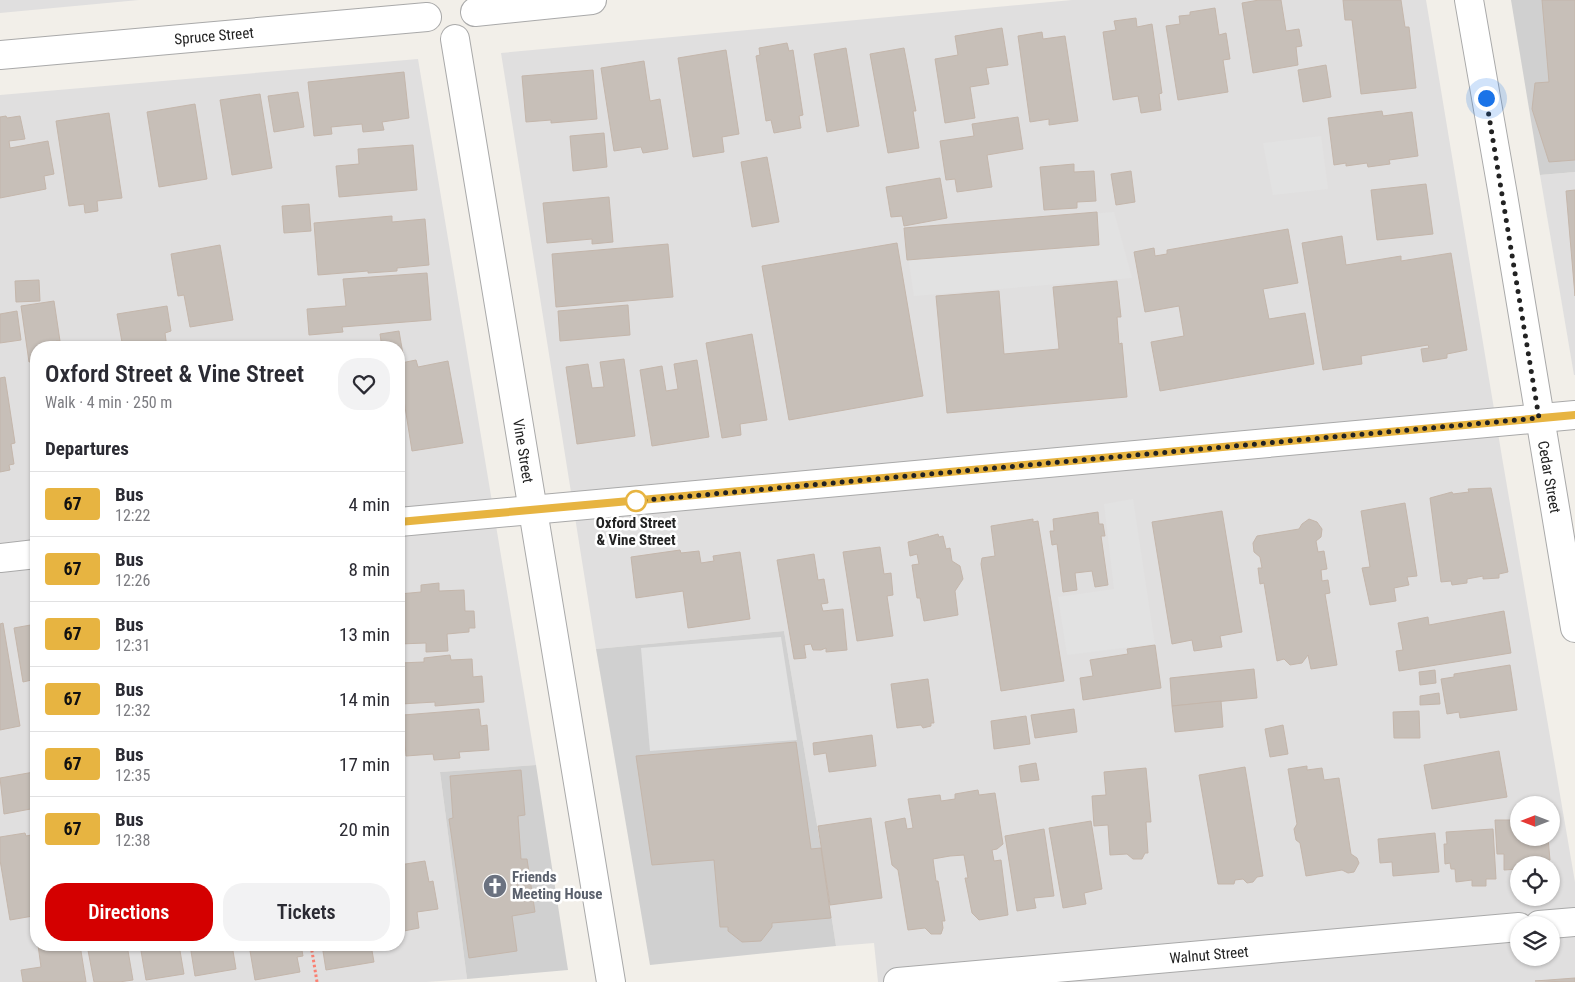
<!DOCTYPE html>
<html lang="en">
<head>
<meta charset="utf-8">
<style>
  :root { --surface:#fff; --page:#f2f2f3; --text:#2b2b33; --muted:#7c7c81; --line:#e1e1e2; --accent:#d40000 }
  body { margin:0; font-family:"Roboto Condensed",sans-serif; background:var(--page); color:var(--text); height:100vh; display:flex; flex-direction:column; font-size:19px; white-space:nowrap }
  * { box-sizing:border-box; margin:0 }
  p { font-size:16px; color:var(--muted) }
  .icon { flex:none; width:28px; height:28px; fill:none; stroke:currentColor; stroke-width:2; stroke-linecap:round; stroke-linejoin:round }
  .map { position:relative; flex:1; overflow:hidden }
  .side { position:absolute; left:30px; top:341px; width:375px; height:610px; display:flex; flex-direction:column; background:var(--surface); border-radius:20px; box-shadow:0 1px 4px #0004 }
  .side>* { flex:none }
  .badge { padding:0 10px; border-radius:4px; font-size:18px; line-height:32px }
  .needle { width:32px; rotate:270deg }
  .controls { position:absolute; left:1510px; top:796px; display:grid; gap:10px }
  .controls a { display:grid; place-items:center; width:50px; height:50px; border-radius:50%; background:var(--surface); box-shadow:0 1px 4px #0004; font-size:25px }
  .you { position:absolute; width:25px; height:25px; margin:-12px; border:4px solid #fff; border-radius:50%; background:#1a73e8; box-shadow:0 0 0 8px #1a73e833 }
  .map>.badge { position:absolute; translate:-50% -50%; box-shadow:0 0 0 2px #fff }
  h2 { padding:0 15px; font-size:19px; line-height:45px }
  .round { display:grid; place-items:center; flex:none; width:52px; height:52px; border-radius:20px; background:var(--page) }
  .summary { display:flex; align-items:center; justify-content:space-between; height:85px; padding:0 15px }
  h1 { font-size:24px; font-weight:600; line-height:38px }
  .cta { display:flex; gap:10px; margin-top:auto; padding:10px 15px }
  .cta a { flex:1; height:58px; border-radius:20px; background:var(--accent); color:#fff; font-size:20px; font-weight:600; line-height:58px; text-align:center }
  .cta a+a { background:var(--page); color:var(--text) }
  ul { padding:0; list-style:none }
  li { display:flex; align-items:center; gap:15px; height:65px; padding:0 15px; border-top:1px solid var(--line) }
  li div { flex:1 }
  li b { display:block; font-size:19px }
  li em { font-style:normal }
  li .badge { min-width:55px; font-weight:700; text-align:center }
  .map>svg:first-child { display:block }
  .residential { fill:#e0dfdf; fill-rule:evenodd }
  .religious { fill:#d0d0d0 }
  .parking { fill:#e2e2e2 }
  .building { fill:#c7bfb8; stroke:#c4b6ab }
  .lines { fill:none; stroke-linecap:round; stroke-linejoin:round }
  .minor-casing { stroke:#a9a9a9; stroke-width:30 }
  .tertiary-casing { stroke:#a9a9a9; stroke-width:30 }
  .path { stroke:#fa8072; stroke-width:3; stroke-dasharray:2.5 2.5; stroke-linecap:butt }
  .minor { stroke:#fff; stroke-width:28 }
  .tertiary { stroke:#fff; stroke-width:28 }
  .line-casing { stroke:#fff; stroke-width:11 }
  .line { stroke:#e7b441; stroke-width:8 }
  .walk { stroke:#222; stroke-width:5; stroke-dasharray:0 9 }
  .stop-dot { fill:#fff; stroke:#e7b441; stroke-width:2.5 }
  .labels { text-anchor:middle; stroke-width:5; stroke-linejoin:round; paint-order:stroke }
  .street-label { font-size:15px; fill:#222; stroke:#fff }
  .stop-label { font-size:15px; font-weight:bold; fill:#222; stroke:#fff }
  .worship-label { font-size:15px; font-weight:bold; fill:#5b616d; stroke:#fff; text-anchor:start }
</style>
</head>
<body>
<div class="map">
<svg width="1575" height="982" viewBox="0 0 1575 982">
  <rect width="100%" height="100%" fill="#f2efe9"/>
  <g class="residential">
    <path d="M0,0H139L0,13Z"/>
    <path d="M1072,0H1426L1503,463L1575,882V982H878L874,943L836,946L821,848L784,631L596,649L501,53ZM1519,805H1551V838H1519ZM1519,865H1551V898H1519ZM1519,925H1551V958H1519Z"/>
    <path d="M418,59L536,765L440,772L467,979L427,982H0V95ZM36,348H399V945H36Z"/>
    <path d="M1575,172V375H1574L1540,175Z"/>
  </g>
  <g class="religious">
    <path d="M1511,0H1575V172L1540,175Z"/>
    <path d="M784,631L821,848L836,946L650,965L596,649Z"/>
    <path d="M536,765L568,970L467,979L440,772Z"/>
  </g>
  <g class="parking">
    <path d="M1321,136L1328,189L1273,195L1263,143Z"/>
    <path d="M1114,212L1132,278L914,296L904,228Z"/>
    <path d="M1133,499L1155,644L1067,655L1058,597L1114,589L1104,504Z"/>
    <path d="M781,637L797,740L650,751L641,648Z"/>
  </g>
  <g class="building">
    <path d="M1259,0H1281L1286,31L1299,29L1302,46L1296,47L1298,65L1253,73L1242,3Z"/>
    <path d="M1343,0H1401L1405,27H1409L1416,88L1361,94L1352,20H1345Z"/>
    <path d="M1542,0H1575V160L1549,162L1532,109L1535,83L1549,82Z"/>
    <path d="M1215,8L1219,35L1226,33L1230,59L1223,60L1228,92L1178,100L1166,26L1180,24L1179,16L1190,15V12Z"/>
    <path d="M1136,18L1137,27L1152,24L1162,93L1159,94L1161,110L1141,113L1138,96L1113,100L1103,32L1116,30L1114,21Z"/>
    <path d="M1002,28L1008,65L986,68L989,84L970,87L975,118L945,123L935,59L958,55L955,36Z"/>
    <path d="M1042,32L1043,39L1065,36L1078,121L1049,125V119L1030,122L1018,36Z"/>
    <path d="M787,43L789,51L793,50L803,115L799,116L801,128L774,133L771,120L766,121L756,56L760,55L759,48Z"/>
    <path d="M846,48L859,126L827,132L814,54Z"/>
    <path d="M904,48L916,111H913L919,148L888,153L870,54Z"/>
    <path d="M726,50L739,134L722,137L724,152L693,157L678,58Z"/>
    <path d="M644,61L650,101L660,99L668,149L643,153L641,147L614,151L601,68Z"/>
    <path d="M1326,65L1331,97L1303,102L1298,70Z"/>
    <path d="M593,70L597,119L551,123V120L526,122L522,76Z"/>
    <path d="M404,72L409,118L382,122L384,130L363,132L362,124L331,127L332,134L314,136L308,82Z"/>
    <path d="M298,92L304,127L274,132L268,96Z"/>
    <path d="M260,94L272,168L232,175L220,100Z"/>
    <path d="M195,104L207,179L159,187L147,112Z"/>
    <path d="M1382,111L1383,116L1412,112L1418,156L1389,160L1390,164L1368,167L1367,163L1346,166V163L1334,165L1328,118Z"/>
    <path d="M109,113L122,198L97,201L98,211L85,213L84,204L69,206L56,121Z"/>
    <path d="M6,116L7,118L20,116L25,139L9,141L10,148L48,141L54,174L44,176L46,189L0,198V117Z"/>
    <path d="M1018,117L1023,149L987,155L992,187L957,192L955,179L946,180L940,141L974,136L972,124Z"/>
    <path d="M604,133L607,167L573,171L570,136Z"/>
    <path d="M413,145L417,190L339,197L336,166L359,164L358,149Z"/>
    <path d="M767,157L779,222L752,227L741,162Z"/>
    <path d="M1074,164V172L1094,171L1096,201L1077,202V208L1044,210L1040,167Z"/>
    <path d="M1131,171L1135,202L1116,205L1111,174Z"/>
    <path d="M940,178L947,218L904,226L902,216L891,217L886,187Z"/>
    <path d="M1426,184L1433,234L1377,240L1371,190Z"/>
    <path d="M1575,190V296L1566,191Z"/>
    <path d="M609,197L613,242L592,244V239L547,243L543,203Z"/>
    <path d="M309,204L311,231L284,233L282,206Z"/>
    <path d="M1097,212L1099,245L907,260L904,228Z"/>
    <path d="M392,216V222L425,219L429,265L397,268V271L368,273V271L318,275L314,223Z"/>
    <path d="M1288,229L1298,283L1263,289L1269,319L1305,313L1314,364L1160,391L1151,342L1184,336L1179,306L1145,312L1134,252L1154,248L1155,256L1167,254V250Z"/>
    <path d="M1342,236L1346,265L1401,256V261L1451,253L1467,350L1447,354V358L1423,362L1421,349L1429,348L1428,345L1361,356L1362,364L1323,370L1302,243Z"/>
    <path d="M897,243L923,396L789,420L762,266Z"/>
    <path d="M668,244L673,297L556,307L552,254Z"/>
    <path d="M220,245L233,320L190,327L184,295L178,296L171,254Z"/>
    <path d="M427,273L431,320L342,327L343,332L309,335L307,309L346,306L343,279Z"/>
    <path d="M39,280L40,301L16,302L15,281Z"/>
    <path d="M1117,281L1121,317H1117L1119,344L1122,343L1127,397L947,413L936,296L999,291L1004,354L1059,349L1053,287Z"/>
    <path d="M54,301L60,341H56L57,348H36V365L35,361L29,362L21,306Z"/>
    <path d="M628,305L630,335L560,341L558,311Z"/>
    <path d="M167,306L171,331L165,333L167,348H123L117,314Z"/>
    <path d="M17,311L21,340L0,343V314Z"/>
    <path d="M399,331L404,360L399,361V348H382L380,334Z"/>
    <path d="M752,334L767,420L740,424L741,435L722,438L706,343Z"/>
    <path d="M624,359L635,436L577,444L566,367L588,364L592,388L604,387L600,362Z"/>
    <path d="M416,360L418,367L448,361L463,443L412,451L399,369L402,368L401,363Z"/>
    <path d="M697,360L709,437L652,446L640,370L662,366L666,391L678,389L674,364Z"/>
    <path d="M5,377L15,443L11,444L14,464L9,465L10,470L0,472V378Z"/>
    <path d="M1491,488L1508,572L1499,574V578L1483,579V576L1467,579V583L1452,585L1451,581L1441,582L1430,498L1452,492L1453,494L1469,492L1468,489Z"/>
    <path d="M1405,503L1417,576L1407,577L1409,585L1394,588L1396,601L1370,605L1362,568L1370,567L1361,511Z"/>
    <path d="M1222,511L1242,632L1220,636L1222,647L1194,651L1192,640L1172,644L1152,522Z"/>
    <path d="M1098,512L1099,524H1103L1105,536H1101L1108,585L1095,587L1092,571L1075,573L1077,590L1063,592L1057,544L1052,545L1050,531H1054L1053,519Z"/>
    <path d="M1033,519V522L1038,521L1064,681L1001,691L981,564L982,558L995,556L991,526Z"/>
    <path d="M1309,519L1317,522L1322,529L1321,537L1316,541L1318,552L1324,551L1327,569L1321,570L1322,581L1328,580L1330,593L1325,594L1337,665L1311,669L1308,655L1302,663L1290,665L1284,659L1277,661L1264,583L1260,584L1258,568H1262L1260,557L1254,552L1253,543L1257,536L1299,529L1302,524Z"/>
    <path d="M938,534L939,537L943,536L946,549L950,548L952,561L960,566L963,579L955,591L958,615L924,621L920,598H917L912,565L919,564L917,554L910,556L908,542Z"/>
    <path d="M880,547L884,574L891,573L893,595L887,596L893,636L857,641L843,552Z"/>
    <path d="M680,550L681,553L699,551L701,563L714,561L713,556L740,552L750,619L688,628L683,591L636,598L631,557Z"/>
    <path d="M814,554L818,580L824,579L828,603L821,604L823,611L843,609L847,650L826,652V648L821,650H813L811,644L804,645L806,658L794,659L777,560Z"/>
    <path d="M439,583V591L464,590L465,611H474L475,628H469V632L447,634L448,651L426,652V643L399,644V594L421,592V585Z"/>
    <path d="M1504,611L1511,653L1399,671L1396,651L1403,650L1398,623L1428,617L1429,625Z"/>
    <path d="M3,623L20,726L0,730V624Z"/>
    <path d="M36,624V679L23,682L14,628Z"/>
    <path d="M1155,645L1161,688L1083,700L1080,678L1093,676L1090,660L1128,654L1127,649Z"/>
    <path d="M450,655L451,660L472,659L473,677L482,676L484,702L435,706V702L401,704L400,696H399V663L424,662V658Z"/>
    <path d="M1510,665L1517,710L1460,718L1459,712L1447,714L1441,679L1454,677V674Z"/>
    <path d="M1254,669L1257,698L1172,706L1170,678Z"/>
    <path d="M1435,670L1436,683L1420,685L1419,672Z"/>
    <path d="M928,679L934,723H931V726L923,728L921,725L897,728L891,684Z"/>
    <path d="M1439,693L1440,704L1420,705V696Z"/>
    <path d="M1221,701L1223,727L1175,732L1172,706Z"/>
    <path d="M479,709L481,726L487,725L489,750L459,752L460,758L434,760L433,754L406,756L403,715Z"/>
    <path d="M1074,709L1077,732L1035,738L1031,715Z"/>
    <path d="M1419,711L1420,738H1394L1393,712Z"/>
    <path d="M1026,716L1030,744L994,749L991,721Z"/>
    <path d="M1283,725L1288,754L1270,757L1265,729Z"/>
    <path d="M872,735L876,766L829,772L826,753L814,755L813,743Z"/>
    <path d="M796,742L811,849L821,848L831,918L772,923V927L761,941L742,942L728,931V927H720L714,860L652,865L636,756Z"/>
    <path d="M1499,751L1507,797L1432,809L1424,765Z"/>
    <path d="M1036,763L1039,780L1021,782L1019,766Z"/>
    <path d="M1307,766V770L1322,768L1324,780L1339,778L1351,854L1357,858L1359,863L1354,872L1348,873L1342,870L1306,876L1300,843L1296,840L1294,829L1297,824L1288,769Z"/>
    <path d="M1245,767L1263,876L1257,877L1253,882L1247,883L1243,879L1235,880L1234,884H1218L1199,775Z"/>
    <path d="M1146,768L1151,822H1146L1148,853H1145L1142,859H1133L1127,854L1110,855L1108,825L1094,826L1092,796L1106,795L1104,772Z"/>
    <path d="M521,770L525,815L518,816L521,859H527L535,912L512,916L517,951L469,958L449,819L453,818L450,776Z"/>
    <path d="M34,772L36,784V808L4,814L0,778Z"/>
    <path d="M978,790L979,795L995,793L1003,844L997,849L992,850L994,861L1001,860L1008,915L979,920L972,913L965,878H968L964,855L950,856L933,859L936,881H938L945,921H942L943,928L941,934H931L925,928L908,930L898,870L892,865L885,822L905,818L907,829L913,828L908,799L940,795L941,801L955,799V794Z"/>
    <path d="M871,818L882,898L830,905L818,826Z"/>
    <path d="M1495,820H1516V826H1519V838H1548L1550,860L1535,861V865H1519V869L1504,870V854H1497Z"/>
    <path d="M1091,821L1102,889L1084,893L1086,904L1063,908L1049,828Z"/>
    <path d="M1044,829L1054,896L1034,898L1036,908L1017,911L1005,836Z"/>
    <path d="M1493,829L1496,879H1486V886H1472V880L1456,882L1455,869H1451L1450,863L1445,864L1444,844H1447L1446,832Z"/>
    <path d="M25,833L26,836L36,834V935L33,916L10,920L0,860V837Z"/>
    <path d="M1435,833L1439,872L1393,876L1392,862L1380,863L1378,839Z"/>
    <path d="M425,861L429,882L433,881L438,909L417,912L419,928L399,932V865Z"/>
    <path d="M38,945H80L86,982H23L21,970L41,967Z"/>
    <path d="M87,945H127L133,980L119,982H94Z"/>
    <path d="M140,945H179L184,974L146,980Z"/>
    <path d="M190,945H232L236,969L195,976Z"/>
    <path d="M249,945H301L303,956L297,957L300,972L255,980Z"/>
    <path d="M322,945H371L374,962L326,970Z"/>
    <path d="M1575,978V982L1535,981Z"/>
  </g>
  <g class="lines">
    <g class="minor-casing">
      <g id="minor">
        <path d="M475,12L592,0"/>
        <path d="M455,39L611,982"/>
        <path d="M0,55L427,17"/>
        <path d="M1539,925L1575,922"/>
        <path d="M898,982L1519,927"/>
      </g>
    </g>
    <g class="tertiary-casing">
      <g id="tertiary">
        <path d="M1469,0L1503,195L1575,628"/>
        <path d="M399,522L1575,415"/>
        <path d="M0,558L36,554"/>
      </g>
    </g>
    <path class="path" d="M311,945L317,982"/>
    <use href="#minor" class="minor"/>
    <use href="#tertiary" class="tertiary"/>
  </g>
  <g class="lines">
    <g class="line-casing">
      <path id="line" d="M399,522L1575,415"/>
    </g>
    <use href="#line" class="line"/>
    <path class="walk" d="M636,501L1539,418L1486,98"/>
  </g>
  <defs>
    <g id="church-disc" transform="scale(1.25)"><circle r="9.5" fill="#6b7280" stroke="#fff"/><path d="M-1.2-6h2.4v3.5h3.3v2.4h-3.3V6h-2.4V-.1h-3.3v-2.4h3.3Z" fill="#fff"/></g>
  </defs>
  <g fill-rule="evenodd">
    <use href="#church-disc" x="495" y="886"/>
  </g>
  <circle class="stop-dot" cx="636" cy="501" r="10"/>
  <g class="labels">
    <g class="street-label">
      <text transform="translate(214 36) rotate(-5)" y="5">Spruce Street</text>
      <text transform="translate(523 451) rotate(81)" y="5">Vine Street</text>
      <text transform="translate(1549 477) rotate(80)" y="5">Cedar Street</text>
      <text transform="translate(1209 955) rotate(-5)" y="5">Walnut Street</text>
    </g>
    <g class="stop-label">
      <text x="636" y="528">Oxford Street<tspan x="636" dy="17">&amp; Vine Street</tspan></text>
    </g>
    <g class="worship-label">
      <text x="512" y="882">Friends<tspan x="512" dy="17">Meeting House</tspan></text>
    </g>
  </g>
</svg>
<div class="controls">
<a><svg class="needle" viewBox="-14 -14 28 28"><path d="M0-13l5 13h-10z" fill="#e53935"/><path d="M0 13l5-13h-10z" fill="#7c7c81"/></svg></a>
<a><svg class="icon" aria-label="locate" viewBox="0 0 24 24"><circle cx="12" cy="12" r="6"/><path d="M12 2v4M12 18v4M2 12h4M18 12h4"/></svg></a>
<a><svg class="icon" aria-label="layers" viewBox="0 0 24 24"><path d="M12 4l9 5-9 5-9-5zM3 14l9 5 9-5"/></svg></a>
</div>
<div class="you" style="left:1486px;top:98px"></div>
<section class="side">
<div class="summary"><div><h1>Oxford Street &amp; Vine Street</h1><p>Walk · 4 min · 250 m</p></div><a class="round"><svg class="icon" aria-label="heart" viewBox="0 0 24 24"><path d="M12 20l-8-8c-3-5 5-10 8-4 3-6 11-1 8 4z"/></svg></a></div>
<h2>Departures</h2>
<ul>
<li><span class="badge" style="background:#e7b441;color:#111">67</span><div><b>Bus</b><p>12:22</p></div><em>4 min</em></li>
<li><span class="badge" style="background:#e7b441;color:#111">67</span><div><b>Bus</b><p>12:26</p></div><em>8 min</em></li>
<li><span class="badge" style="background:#e7b441;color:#111">67</span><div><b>Bus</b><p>12:31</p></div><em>13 min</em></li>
<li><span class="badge" style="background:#e7b441;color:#111">67</span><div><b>Bus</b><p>12:32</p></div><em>14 min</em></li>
<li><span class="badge" style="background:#e7b441;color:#111">67</span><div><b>Bus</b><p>12:35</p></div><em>17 min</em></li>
<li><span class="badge" style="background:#e7b441;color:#111">67</span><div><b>Bus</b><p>12:38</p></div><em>20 min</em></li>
</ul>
<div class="cta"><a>Directions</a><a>Tickets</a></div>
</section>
</div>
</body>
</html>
